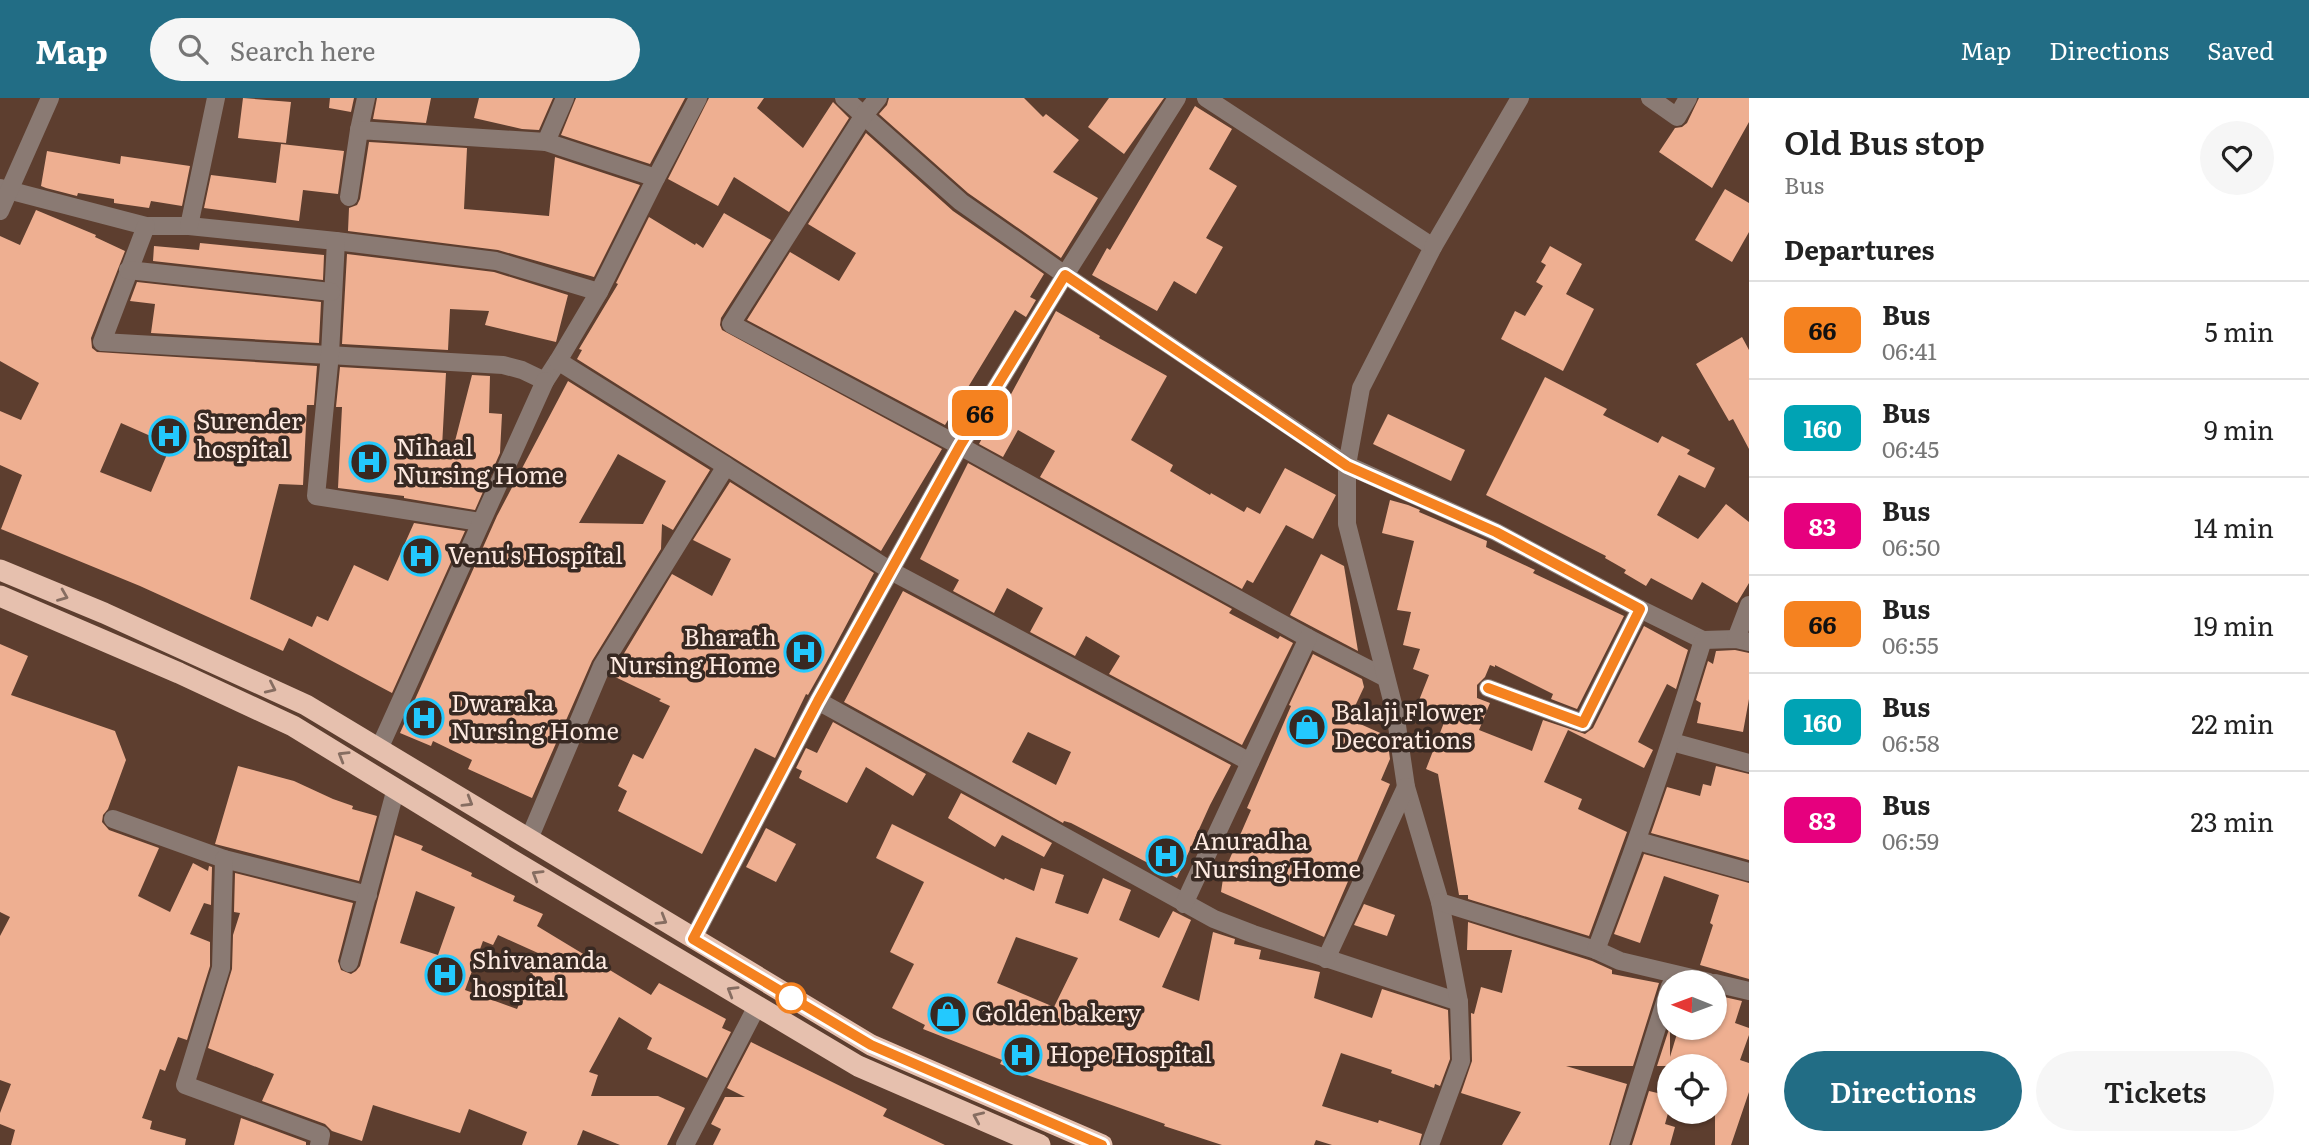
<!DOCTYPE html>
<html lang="en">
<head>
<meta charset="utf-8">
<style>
  :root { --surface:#fff; --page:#f6f6f6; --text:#222; --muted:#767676; --line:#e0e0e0; --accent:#226d85 }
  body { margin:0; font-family:Literata,serif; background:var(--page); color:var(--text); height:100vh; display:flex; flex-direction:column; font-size:26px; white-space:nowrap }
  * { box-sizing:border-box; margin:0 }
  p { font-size:23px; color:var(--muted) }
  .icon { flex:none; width:38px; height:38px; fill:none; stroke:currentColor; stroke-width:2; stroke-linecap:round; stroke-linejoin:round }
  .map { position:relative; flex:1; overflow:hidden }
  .sheet { display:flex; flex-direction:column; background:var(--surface); width:560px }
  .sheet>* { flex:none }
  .badge { padding:0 14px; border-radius:10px; font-size:24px; line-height:46px }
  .needle { width:46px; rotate:271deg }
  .controls { position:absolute; left:1657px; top:872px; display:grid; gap:14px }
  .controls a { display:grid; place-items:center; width:70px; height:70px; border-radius:50%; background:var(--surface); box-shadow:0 2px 5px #0004; font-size:35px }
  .map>.badge { position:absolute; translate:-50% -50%; box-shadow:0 0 0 4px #fff }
  h2 { padding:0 35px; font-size:26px; line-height:63px }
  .round { display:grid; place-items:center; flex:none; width:74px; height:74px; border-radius:37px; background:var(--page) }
  .head { display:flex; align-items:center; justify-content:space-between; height:119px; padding:0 35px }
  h1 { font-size:33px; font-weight:600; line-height:52px }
  .button { display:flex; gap:14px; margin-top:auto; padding:14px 35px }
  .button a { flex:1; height:80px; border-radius:42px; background:var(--accent); color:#fff; font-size:28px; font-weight:600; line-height:80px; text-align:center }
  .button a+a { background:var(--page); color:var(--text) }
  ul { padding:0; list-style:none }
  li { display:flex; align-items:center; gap:21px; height:98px; padding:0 35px; border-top:2px solid var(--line) }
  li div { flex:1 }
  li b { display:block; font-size:26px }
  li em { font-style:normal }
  li .badge { min-width:77px; font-weight:700; text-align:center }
  header { display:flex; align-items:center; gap:42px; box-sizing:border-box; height:98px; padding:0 35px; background:var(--accent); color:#fff }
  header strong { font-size:33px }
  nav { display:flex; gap:38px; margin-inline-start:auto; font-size:24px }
  .search { width:490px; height:63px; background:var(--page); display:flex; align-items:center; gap:18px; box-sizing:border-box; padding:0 24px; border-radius:38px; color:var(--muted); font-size:26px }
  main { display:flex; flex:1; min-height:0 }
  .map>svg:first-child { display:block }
  .building { fill:#eeaf91; fill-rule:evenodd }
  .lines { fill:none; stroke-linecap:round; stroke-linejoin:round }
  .minor { stroke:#8a7a73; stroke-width:18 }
  .highway { stroke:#e6c0ae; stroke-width:21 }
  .oneway { stroke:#866d61 }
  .line-casing { stroke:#fff; stroke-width:16 }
  .line { stroke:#f58220; stroke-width:10 }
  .stop-dot { fill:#fff; stroke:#f58220; stroke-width:3.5 }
  .labels { text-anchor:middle; stroke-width:7; stroke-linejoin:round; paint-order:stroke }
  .poi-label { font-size:24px; fill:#feeae1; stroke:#382922; text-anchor:start }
</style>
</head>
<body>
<header>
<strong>Map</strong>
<div class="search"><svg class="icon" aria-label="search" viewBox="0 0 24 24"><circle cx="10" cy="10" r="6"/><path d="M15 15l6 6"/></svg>Search here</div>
<nav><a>Map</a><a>Directions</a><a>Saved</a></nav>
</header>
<main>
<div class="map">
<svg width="1749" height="1047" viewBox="0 0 1749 1047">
  <rect width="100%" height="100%" fill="#5d3e2f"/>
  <g class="building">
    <path d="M243,0L291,4L286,45L238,40Z"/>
    <path d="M330,0H354L351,14L329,10Z"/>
    <path d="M377,0H431L426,25L373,21Z"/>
    <path d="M479,0H553L539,32L522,31L474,20Z"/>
    <path d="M576,0H685L650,66L561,37Z"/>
    <path d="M709,0H764L757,10L803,50L833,4L849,20L789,114L734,79L718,108L668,81Z"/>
    <path d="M889,0H1024L1043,19L1046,16L1079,42L1053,74L1098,100L1061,160L968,95L879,16L887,7Z"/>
    <path d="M1109,0H1164L1124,56L1088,29Z"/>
    <path d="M1699,0H1749V24L1712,90L1659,54L1675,30L1682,29L1687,25Z"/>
    <path d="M1195,8L1232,31L1209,71L1237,88L1206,140L1223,149L1196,196L1174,183L1157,213L1092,177L1107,150L1110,152Z"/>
    <path d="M866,35L953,113L1044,176L1030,199L1036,202L1026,219L1015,212L945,327L747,222L790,154L839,183L856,155L808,126Z"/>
    <path d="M369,44L467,50L464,111L549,118L555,59L640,87L594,179L498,152L348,133L349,110L357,107L360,101Z"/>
    <path d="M281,46L344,53L338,96L303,92L299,123L204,110L211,77L276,85Z"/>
    <path d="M47,53L120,66L121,58L190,68L182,108L151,103L149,110L114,105V101L78,95L77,98L46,90L41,88Z"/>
    <path d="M1725,91L1749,105V134L1732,164L1695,142Z"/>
    <path d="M36,112L96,137L95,139L125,153L91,240L92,250L97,254L317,268L314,307H307L303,387L279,386L250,501L312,529L317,518L328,523L354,467L388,483L414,425L465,433L392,595L289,540L283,553L140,488L1,431L22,377L0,367V313L21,322L39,285L0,263V138L20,147ZM121,325L171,347L151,394L100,374Z"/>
    <path d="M724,115L771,142L721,220L720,227L722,232L942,351L881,453L577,261L582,252L579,251L618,186L616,185L649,119L695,147L696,145L703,150Z"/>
    <path d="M200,145L324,157L323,182L153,163L154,148L199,152Z"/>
    <path d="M1550,148L1582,166L1566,196L1594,211L1563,273L1501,241L1515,213L1525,218L1543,188L1536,184L1546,167L1541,164Z"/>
    <path d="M347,156L494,174L568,197L556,244L485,227L489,213L450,211L448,252L342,246Z"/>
    <path d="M137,184L321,204L319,245L151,235L155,206L130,203Z"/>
    <path d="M1056,213L1100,238L1099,240L1167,278L1131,342L1173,367L1170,373L1210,397L1211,395L1244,414L1247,409L1260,416L1285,370L1336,397L1313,441L1286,427L1253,485L1247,482L1242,491L1040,379L1055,353L1018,332L1003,359L979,346L992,322L996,324Z"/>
    <path d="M1742,239L1749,252V351L1733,321L1729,323L1696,266Z"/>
    <path d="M340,269L446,275L442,349L453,351L472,277L490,278L489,315L502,316L500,355L475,412L404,400V398L338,390L342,309H336Z"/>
    <path d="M1545,279L1607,311L1603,317L1658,345L1662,338L1690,352L1687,356L1715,370L1705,390L1679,377L1657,417L1698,441L1726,406L1749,424V485L1737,505L1702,484L1692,502L1651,480L1646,488L1624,475L1626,472L1605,460L1606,458L1486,397Z"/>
    <path d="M568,283L710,372L673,432L662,426L661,451L592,563L532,700L468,671L472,662L433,643L431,648L400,635L497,418ZM618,356L666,383L643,426L579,425Z"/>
    <path d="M1388,316L1465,352L1451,383L1373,346Z"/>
    <path d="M968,365L1232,511L1229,515L1278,541L1280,538L1293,545L1242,647L1109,576L1120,558L1086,538L1075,558L1030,534L1043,510L1007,490L994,515L953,493L959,482L920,461Z"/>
    <path d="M730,384L874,475L826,565L808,597L806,596L775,660L755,650L702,756L618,713L627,693L618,688L633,656L643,661L670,608L659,603L661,601L611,577L672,476L712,498L731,461L693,442Z"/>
    <path d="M1390,402L1408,407L1420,412L1419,414L1487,443L1486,449L1535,472L1533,475L1624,518L1577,611L1551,601L1553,596L1495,567V569L1490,567L1485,579L1477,587V600L1490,605L1479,632L1532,653L1543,622L1585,636L1593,630L1644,528L1688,552L1676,591L1667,586L1638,644L1653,652L1644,670L1568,632L1544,684L1582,701L1578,711L1627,734L1589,838L1468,801V797H1459L1438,676L1426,671L1445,622L1416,610L1429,577L1413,571L1420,551L1403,547L1411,514L1397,512L1414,443L1382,435Z"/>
    <path d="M1321,456L1344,468L1358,553L1290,517Z"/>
    <path d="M903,493L1231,667L1210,707L1177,780L1071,725L1064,723L1063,725L844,604ZM1028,634L1071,654L1056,687L1012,664Z"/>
    <path d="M0,546L28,558L11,597L115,633L126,662L108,711L103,717L102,724L109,732L159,750L138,798L170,814L193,765L208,773L209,768L212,769L211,807L204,805L190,836L210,844V868L187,942L178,939L165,973L160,971L142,1020L152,1023L150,1031L186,1041L185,1047H11L15,1032L0,1026V1015L11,986L0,982V838L10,819L0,814Z"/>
    <path d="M1735,552L1749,555V601L1743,634L1697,625L1701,605L1696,602L1708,563L1713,566L1716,553Z"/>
    <path d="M1313,556L1362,581L1364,589L1349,621L1387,638L1390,661L1381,682L1390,686L1324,839L1221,794L1224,774L1251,712L1247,710L1291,608L1289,607Z"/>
    <path d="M833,624L926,676L913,698L866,669L847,705L799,680L802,673L796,670L806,650L817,655Z"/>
    <path d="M238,668L294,683L333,701L353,708L352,711L377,718L359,783L215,746Z"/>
    <path d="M1716,668L1749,676V762L1651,735L1667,689L1700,698L1703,686L1711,688Z"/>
    <path d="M961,695L1052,745L1044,759L1002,737L995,749L948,720Z"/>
    <path d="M892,726L1004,782L1005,780L1034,793L1041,770L1064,777L1055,805L1088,816L1103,780L1131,792L1119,822L1159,840L1173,813L1191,822L1162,889L1199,903L1213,834L1235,841L1234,846L1261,852L1259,861L1320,874L1314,900L1372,920L1382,891L1448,912L1450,961L1440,988L1435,986L1434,990L1391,975L1392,972L1341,955L1322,1008L1378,1025L1379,1022L1422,1036L1419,1047H1332L1316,1042L1314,1047H1222L1164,1028L1165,1026L1027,977L1000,966L1002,962L923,931L925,927L892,910L914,866L890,854L924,784L876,760ZM1016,839L1078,860L1054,909L997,885Z"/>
    <path d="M766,730L796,746L776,784L746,769Z"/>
    <path d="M395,737L423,748L421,752L472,775L471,778L515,798L513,803L543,816L537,828L651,897L659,885L726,921L722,930L731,934L707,980L647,951L652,940L619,919L589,974L598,977L591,998H658L685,1010L667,1047H620L583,1032L577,1047H522L527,1034L469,1011L460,1035L373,1007L362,1043L332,1033L325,1026L262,1003L274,976L208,950L232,871L233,837L240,815L234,814L235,775L353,805L338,863L341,872L351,876L356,873L360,868ZM416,793L455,809L438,857L400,845ZM498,837L538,855L528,873L533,876L517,911L465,892L483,843L493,847Z"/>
    <path d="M1644,756L1749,785V881L1700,867L1713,827L1710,825L1719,797L1664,778L1640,845L1614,836Z"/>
    <path d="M1364,806L1395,817L1387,838L1354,827Z"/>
    <path d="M1468,824L1592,863L1612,872V876L1659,885L1633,968H1566L1627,986L1609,1047H1502L1521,1014L1461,995L1472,963L1471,915L1474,916L1481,889L1502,895L1512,852H1467Z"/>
    <path d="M1715,897L1742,903L1735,925L1749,930V937L1740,962L1749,965V994L1731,1047H1715V968H1657L1670,928V959L1679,929H1715Z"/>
    <path d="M751,944L887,1011L883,1018L945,1047H713L721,1031L711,1026L725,999H745L727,990Z"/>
    <path d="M1649,993L1670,998V1008L1665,1026L1675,1029L1670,1047H1632Z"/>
    <path d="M241,1020L306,1044V1047H234Z"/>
  </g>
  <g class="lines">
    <g class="minor">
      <path d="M844,0L961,104L1065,177L1347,367L1496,434L1640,511L1703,542L1736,541L1749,544"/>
      <path d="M878,0L864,17L731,226L960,348L1308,540L1386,580"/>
      <path d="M1177,0L1065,177L960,348L818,603L1214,821L1253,836L1459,904"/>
      <path d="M1206,0L1433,149L1361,290L1347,367V426L1395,614L1406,689L1440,804L1459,904L1461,963L1430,1047"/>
      <path d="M1650,0L1677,19L1688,0"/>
      <path d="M359,32L366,0"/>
      <path d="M656,80L698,0"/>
      <path d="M0,90L146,128H189L336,143L496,163L599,194"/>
      <path d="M349,99L359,32L546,44"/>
      <path d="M0,113L50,0"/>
      <path d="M146,128L102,244L503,267L522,272L545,283L558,263"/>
      <path d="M189,128L216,0"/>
      <path d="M336,143L330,256L316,398L480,424"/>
      <path d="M1433,149L1520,0"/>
      <path d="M128,172L331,194"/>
      <path d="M726,368L891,473L1250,664"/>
      <path d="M1736,541L1749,507"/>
      <path d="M1488,590L1583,625L1640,511"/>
      <path d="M1672,644L1749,665"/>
      <path d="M379,651L545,283"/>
      <path d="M113,721L224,761L368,797"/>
      <path d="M529,741L602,568L726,368L558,263L599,194L656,80L546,44L565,0"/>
      <path d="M1638,743L1749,774"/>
      <path d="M224,761L221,870L185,987L321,1037L319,1047"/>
      <path d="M1440,804L1596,852L1620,863L1709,884"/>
      <path d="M1184,806L1308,540"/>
      <path d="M693,841L818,603"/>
      <path d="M1596,852C1635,750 1671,647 1703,542"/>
      <path d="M1326,861L1406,689"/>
      <path d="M349,865L396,690"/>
      <path d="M1715,885L1749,893"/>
      <path d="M685,1047L757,908"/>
      <path d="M1620,1047L1670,888"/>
    </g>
    <g class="highway">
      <path d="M0,472L104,515L306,607L871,947L1102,1047"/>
      <path d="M0,498L179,575L293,628L515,764L858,968L1040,1047"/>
    </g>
  </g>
  <defs><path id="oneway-chevron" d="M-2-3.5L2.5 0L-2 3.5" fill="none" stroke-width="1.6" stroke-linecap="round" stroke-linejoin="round" transform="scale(1.75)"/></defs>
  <g class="oneway">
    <use href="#oneway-chevron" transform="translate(63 498) rotate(22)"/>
    <use href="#oneway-chevron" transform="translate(271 590) rotate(25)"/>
    <use href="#oneway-chevron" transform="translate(343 658) rotate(-149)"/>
    <use href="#oneway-chevron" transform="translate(468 704) rotate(31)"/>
    <use href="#oneway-chevron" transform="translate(537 777) rotate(-149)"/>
    <use href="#oneway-chevron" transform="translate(662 822) rotate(31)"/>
    <use href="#oneway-chevron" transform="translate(732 893) rotate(-149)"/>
    <use href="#oneway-chevron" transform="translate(978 1019) rotate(-156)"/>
  </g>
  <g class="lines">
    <g class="line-casing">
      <path id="line" d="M1102,1047L871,947L693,841L818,603L960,348L1065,177L1347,368L1496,434L1640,511L1583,625L1488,590"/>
    </g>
    <use href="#line" class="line"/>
  </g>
  <defs>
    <g id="hospital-ring" transform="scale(2.0125)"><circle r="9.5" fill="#382922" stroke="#23c9fe" stroke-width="1.5"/><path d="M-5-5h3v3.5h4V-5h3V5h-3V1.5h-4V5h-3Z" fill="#23c9fe"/></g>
    <g id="shop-ring" transform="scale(2.0125)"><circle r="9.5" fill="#382922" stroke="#23c9fe" stroke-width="1.5"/><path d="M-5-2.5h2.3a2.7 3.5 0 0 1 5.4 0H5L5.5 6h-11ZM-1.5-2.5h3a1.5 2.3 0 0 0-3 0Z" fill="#23c9fe"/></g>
  </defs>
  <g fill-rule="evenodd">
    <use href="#hospital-ring" x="169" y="338"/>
    <use href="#hospital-ring" x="369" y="364"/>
    <use href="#hospital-ring" x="421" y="458"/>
    <use href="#hospital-ring" x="804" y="554"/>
    <use href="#hospital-ring" x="424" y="620"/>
    <use href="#shop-ring" x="1307" y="629"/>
    <use href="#hospital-ring" x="1166" y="758"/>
    <use href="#hospital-ring" x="445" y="877"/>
    <use href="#shop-ring" x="948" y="916"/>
    <use href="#hospital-ring" x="1022" y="957"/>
  </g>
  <circle class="stop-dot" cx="791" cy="900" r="14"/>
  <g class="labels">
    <g class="poi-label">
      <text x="196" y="332">Surender<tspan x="196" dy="28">hospital</tspan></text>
      <text x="396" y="358">Nihaal<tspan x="396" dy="28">Nursing Home</tspan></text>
      <text x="448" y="466">Venu's Hospital</text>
      <text x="777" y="548" text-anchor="end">Bharath<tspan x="777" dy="28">Nursing Home</tspan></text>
      <text x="451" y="614">Dwaraka<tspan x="451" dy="28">Nursing Home</tspan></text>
      <text x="1334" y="623">Balaji Flower<tspan x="1334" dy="28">Decorations</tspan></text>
      <text x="1193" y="752">Anuradha<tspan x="1193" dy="28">Nursing Home</tspan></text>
      <text x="472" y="871">Shivananda<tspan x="472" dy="28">hospital</tspan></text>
      <text x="975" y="924">Golden bakery</text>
      <text x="1049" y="965">Hope Hospital</text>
    </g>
  </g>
</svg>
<div class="controls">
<a><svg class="needle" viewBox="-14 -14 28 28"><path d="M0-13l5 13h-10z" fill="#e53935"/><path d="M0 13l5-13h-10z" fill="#767676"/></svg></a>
<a><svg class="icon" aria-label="locate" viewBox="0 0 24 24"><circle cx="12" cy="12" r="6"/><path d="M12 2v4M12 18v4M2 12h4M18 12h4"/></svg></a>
</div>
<b class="badge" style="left:980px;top:315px;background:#f58220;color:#111">66</b>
</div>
<section class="sheet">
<div class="head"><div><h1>Old Bus stop</h1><p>Bus</p></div><a class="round"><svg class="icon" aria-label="heart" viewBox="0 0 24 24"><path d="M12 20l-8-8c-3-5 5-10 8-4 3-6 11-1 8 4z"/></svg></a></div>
<h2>Departures</h2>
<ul>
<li><span class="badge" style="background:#f58220;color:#111">66</span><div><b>Bus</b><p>06:41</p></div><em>5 min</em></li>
<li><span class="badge" style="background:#00a3b4;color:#fff">160</span><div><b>Bus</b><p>06:45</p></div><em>9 min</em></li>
<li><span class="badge" style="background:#e6007e;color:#fff">83</span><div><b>Bus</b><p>06:50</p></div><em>14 min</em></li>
<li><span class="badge" style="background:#f58220;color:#111">66</span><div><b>Bus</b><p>06:55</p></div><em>19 min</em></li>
<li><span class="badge" style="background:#00a3b4;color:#fff">160</span><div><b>Bus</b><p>06:58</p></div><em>22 min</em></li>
<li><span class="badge" style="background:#e6007e;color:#fff">83</span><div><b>Bus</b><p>06:59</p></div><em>23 min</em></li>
</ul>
<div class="button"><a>Directions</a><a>Tickets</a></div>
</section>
</main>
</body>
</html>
